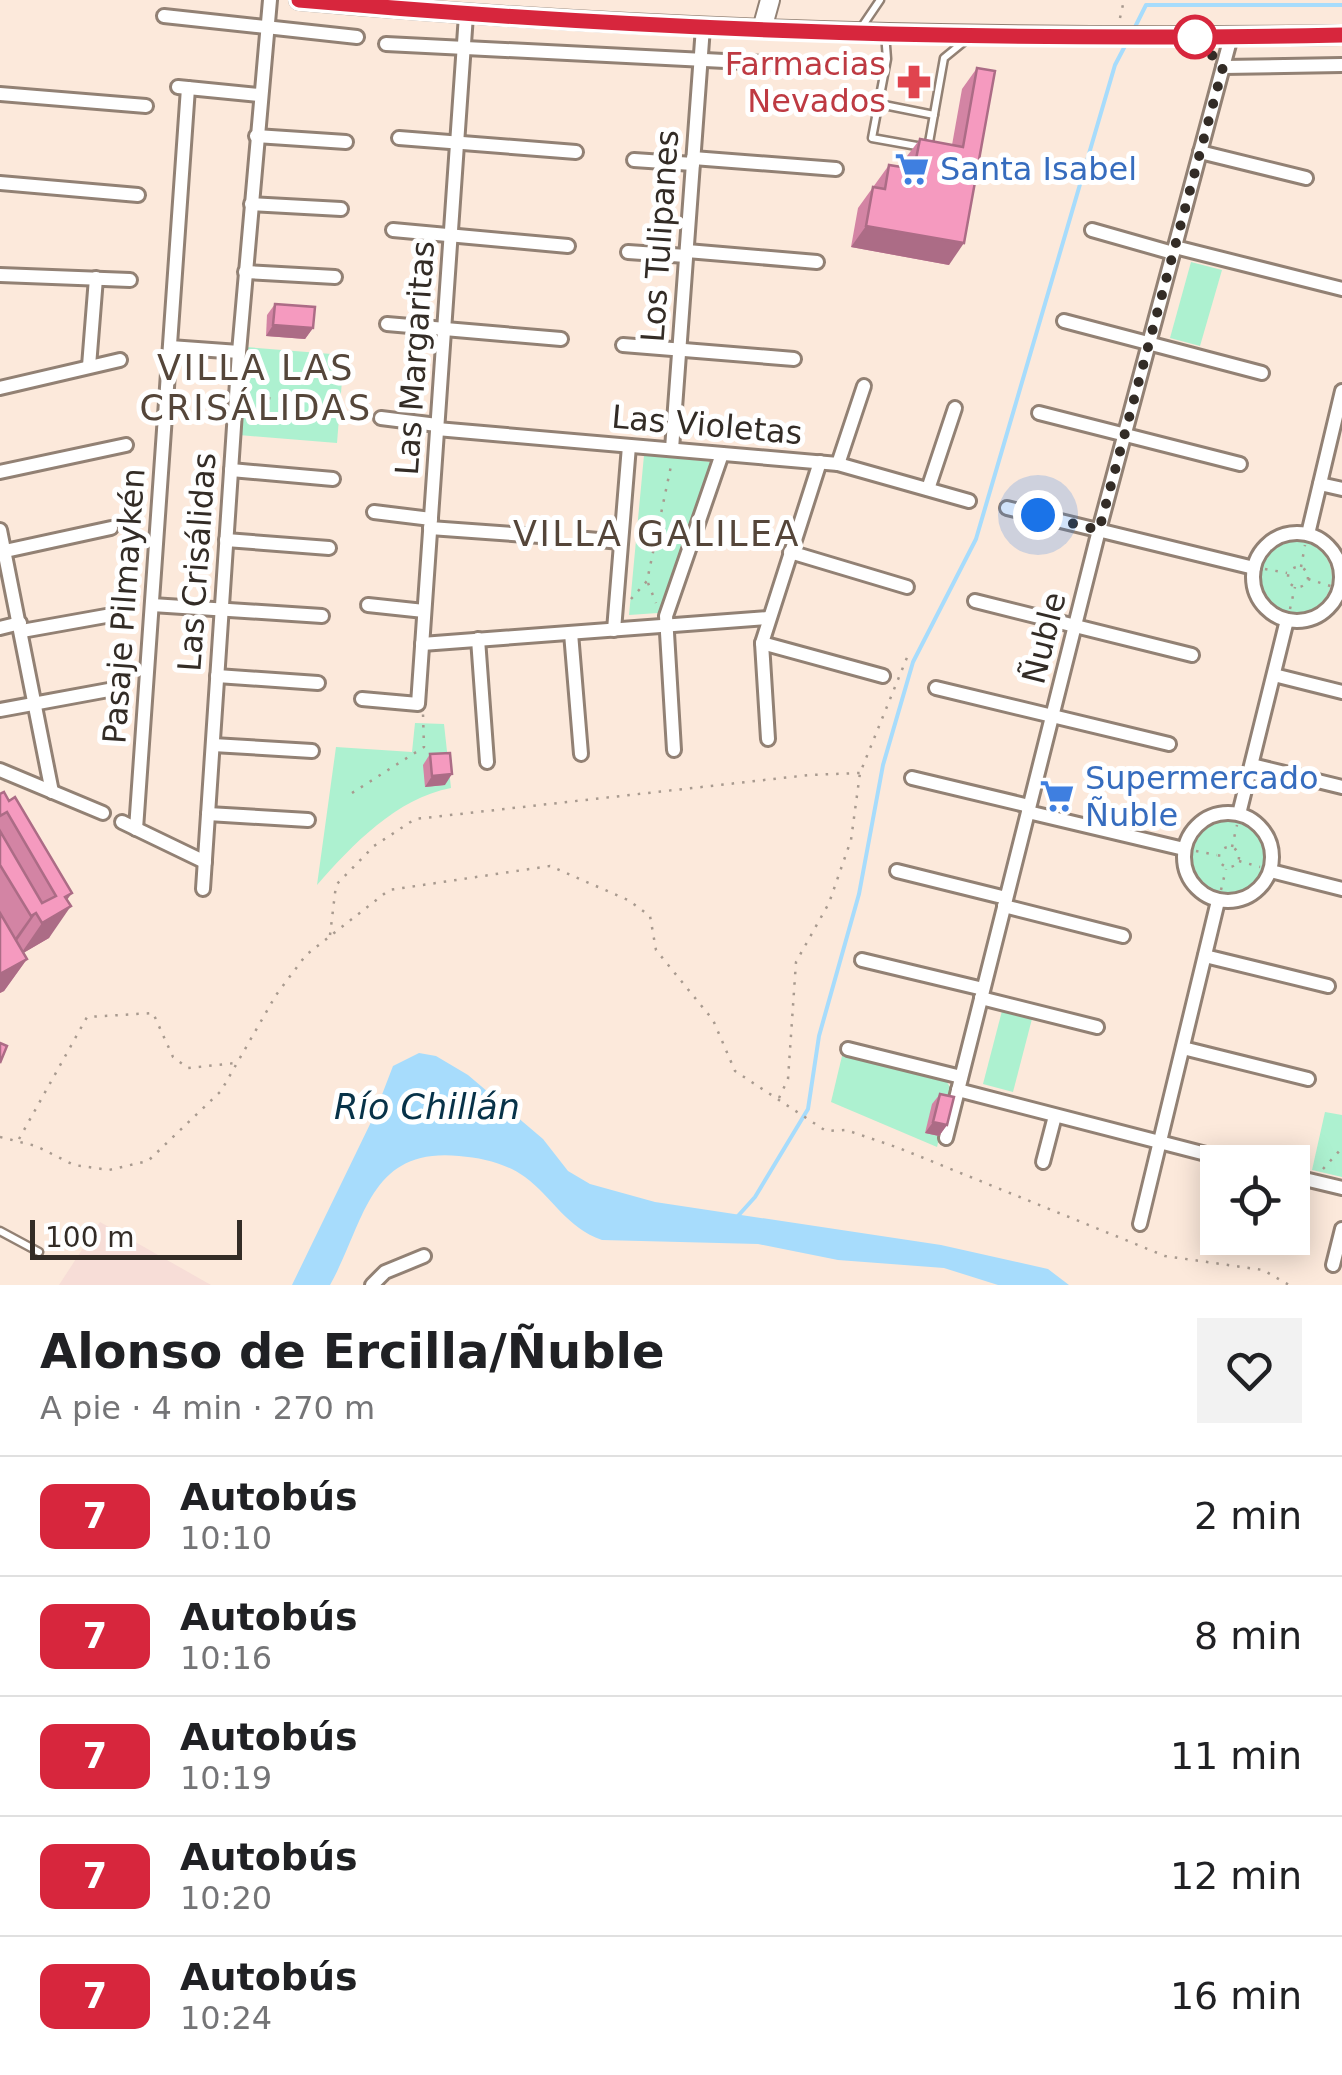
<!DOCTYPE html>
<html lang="es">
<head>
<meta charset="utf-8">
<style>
  :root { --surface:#fff; --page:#f2f2f2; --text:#202124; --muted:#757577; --line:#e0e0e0 }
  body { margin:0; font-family:"DejaVu Sans",sans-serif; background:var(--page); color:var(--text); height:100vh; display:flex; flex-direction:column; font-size:38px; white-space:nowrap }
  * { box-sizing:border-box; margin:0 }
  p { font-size:32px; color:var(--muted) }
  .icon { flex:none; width:55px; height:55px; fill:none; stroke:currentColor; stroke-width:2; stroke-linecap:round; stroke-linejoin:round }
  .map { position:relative; height:1285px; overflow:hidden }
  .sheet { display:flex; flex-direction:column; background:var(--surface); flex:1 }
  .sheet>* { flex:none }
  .badge { padding:0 20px; border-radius:15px; font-size:35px; line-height:65px }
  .tools { position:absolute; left:1200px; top:1145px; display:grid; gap:20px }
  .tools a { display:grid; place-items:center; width:110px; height:110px; border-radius:0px; background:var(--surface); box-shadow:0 5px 25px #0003; font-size:50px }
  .scale { position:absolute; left:30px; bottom:25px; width:212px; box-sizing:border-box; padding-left:10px; border:5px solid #332c26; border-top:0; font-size:28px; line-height:35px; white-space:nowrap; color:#332c26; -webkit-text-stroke:8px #fff; paint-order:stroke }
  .you { position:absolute; width:50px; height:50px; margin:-25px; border:8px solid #fff; border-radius:50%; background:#1a73e8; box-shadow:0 0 0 15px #1a73e833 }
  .map>.badge { position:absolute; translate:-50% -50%; box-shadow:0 0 0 5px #fff }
  .round { display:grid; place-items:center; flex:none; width:105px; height:105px; border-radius:0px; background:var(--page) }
  .headline { display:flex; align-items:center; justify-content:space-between; height:170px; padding:0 40px }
  h1 { font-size:48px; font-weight:600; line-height:75px }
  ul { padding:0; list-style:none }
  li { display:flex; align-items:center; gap:30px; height:120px; padding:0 40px; border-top:2px solid var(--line) }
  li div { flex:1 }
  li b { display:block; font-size:38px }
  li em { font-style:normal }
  li .badge { min-width:110px; font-weight:700; text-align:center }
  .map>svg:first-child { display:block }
  .industrial { fill:#f7ddd7 }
  .green { fill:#adf1d0 }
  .water { fill:#a7dcfc }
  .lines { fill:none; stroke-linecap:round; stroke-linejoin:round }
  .stream { stroke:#a7dcfc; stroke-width:4 }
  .lane-casing { stroke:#928174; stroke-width:11 }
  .street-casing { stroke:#928174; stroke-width:18 }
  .secondary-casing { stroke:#928174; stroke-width:22 }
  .path { stroke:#a89a8f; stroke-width:2.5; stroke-dasharray:2.5 8; stroke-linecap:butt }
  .lane { stroke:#fff; stroke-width:6 }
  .street { stroke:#fff; stroke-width:12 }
  .secondary { stroke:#fff; stroke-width:18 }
  .wall { fill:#d384a4 }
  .shaded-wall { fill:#ac6c86 }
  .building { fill:#f59abf; stroke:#ac6c86; stroke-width:2.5 }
  .line-casing { stroke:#fff; stroke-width:22 }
  .line { stroke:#d7263d; stroke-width:15 }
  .walk { stroke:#332c26; stroke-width:10; stroke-dasharray:0 18 }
  .stop-dot { fill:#fff; stroke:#d7263d; stroke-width:5 }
  .labels { text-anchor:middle; stroke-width:10; stroke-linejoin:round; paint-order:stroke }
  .health-label { font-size:32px; fill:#be3a42; stroke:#fff; text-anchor:end }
  .shop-label { font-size:32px; fill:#366cbe; stroke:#fff; text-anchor:start }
  .street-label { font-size:32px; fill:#332c26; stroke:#fff }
  .neighbourhood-label { font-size:35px; letter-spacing:2.5px; fill:#55463a; stroke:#fff }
  .water-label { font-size:35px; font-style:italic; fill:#073248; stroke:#fff }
</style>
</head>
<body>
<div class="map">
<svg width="1342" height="1285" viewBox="0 0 1342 1285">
  <rect width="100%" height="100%" fill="#fce9db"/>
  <path class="industrial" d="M100,1222L211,1285H59Z"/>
  <g class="green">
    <path d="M1191,262L1222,270L1200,346L1170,338Z"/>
    <path d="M246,347L344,355L337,443L239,435Z"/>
    <path d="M644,455L713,462L658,613L629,615Z"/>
    <circle cx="1296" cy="577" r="36"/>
    <path d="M415,723L444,724L451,788C397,798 352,845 317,885L336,747L412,752Z"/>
    <circle cx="1229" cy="858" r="41"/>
    <path d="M1003,1007L1033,1015L1013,1092L983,1084Z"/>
    <path d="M842,1056L947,1082L951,1089L937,1147L831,1102Z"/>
    <path d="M1325,1112L1342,1115V1177L1312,1170Z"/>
  </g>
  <path class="water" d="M419,1053L436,1056L468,1075L543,1139L568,1171L590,1184L655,1202L941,1245L1048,1269L1069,1285H998L944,1268L838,1260L758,1244L602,1240C567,1228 553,1198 525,1177C505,1163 483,1158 459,1156C368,1147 365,1223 330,1285H292L373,1118L393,1066Z"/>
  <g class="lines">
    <g class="stream">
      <path d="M1133,31L1146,5H1342"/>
      <path d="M737,1217L755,1197L808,1109L819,1036L859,894L883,765L913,662L976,539L1115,65L1126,44"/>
    </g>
    <g class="lane-casing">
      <g id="lane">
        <path d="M861,28L880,0"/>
        <path d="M885,33L887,59L872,138L928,148L944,58L966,40"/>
        <path d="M879,104L934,115"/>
        <path d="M0,1231L39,1252"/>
      </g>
    </g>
    <g class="street-casing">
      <g id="street">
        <path d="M164,16L357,37"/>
        <path d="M386,44L865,68"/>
        <path d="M1223,67L1342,65"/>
        <path d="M178,87L259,95"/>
        <path d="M0,94L146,106"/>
        <path d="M256,136L346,142"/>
        <path d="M399,138L576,152"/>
        <path d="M1200,152L1306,178"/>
        <path d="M693,158L836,169"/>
        <path d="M634,160L693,164"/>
        <path d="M0,183L138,195"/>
        <path d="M251,204L341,209"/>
        <path d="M393,230L568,246"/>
        <path d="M1092,230L1173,253"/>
        <path d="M1175,247L1342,289"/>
        <path d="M687,251L817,262"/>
        <path d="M628,252L686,256"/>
        <path d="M245,272L335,277"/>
        <path d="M0,275L130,280"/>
        <path d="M1064,321L1262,373"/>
        <path d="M387,324L561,339"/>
        <path d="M623,345L794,359"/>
        <path d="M170,347L239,352"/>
        <path d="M89,366L96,278"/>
        <path d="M0,388L120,360"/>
        <path d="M1039,413L1240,464"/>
        <path d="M381,418L437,425"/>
        <path d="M437,429L838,464L969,501"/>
        <path d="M672,449L703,27"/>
        <path d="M838,464L864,386"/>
        <path d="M231,470L333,479"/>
        <path d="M0,472L126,445"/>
        <path d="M1320,484L1342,489"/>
        <path d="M928,489L955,408"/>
        <path d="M1007,508L1254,568"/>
        <path d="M374,512L431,519"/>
        <path d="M430,528L540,536"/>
        <path d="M0,530L52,792"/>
        <circle cx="1297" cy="577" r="44"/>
        <path d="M1308,534L1342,391"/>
        <path d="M587,539L621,542"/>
        <path d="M226,540L329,548"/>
        <path d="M1,552L111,528"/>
        <path d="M790,552L907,587"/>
        <path d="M975,601L1192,655"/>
        <path d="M152,605L322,616"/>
        <path d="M368,605L424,611"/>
        <path d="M0,628L20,623"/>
        <path d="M614,630L629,446"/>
        <path d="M22,631L117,614"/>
        <path d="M571,633L581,754"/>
        <path d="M478,639L487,762"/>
        <path d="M762,643L883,676"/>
        <path d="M422,644L768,618"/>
        <path d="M1274,675L1342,692"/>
        <path d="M217,676L318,683"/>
        <path d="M936,688L1169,744"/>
        <path d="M362,699L418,704L466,15"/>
        <path d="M0,710L114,689"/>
        <path d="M768,739L762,643L820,462"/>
        <path d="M213,745L312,751"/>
        <path d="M674,750L666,616L722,454"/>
        <path d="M1252,765L1342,787"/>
        <path d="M0,770L103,813"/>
        <path d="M912,778L1029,806"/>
        <path d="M1028,812L1184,849"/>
        <circle cx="1228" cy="857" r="44"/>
        <path d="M208,814L308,820"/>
        <path d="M1239,814L1287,620"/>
        <path d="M122,822L205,862"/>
        <path d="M136,829L188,88"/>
        <path d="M897,871L1006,898"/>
        <path d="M1271,871L1342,889"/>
        <path d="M203,889L239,352L270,0"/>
        <path d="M1004,906L1123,936"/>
        <path d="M1205,956L1328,986"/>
        <path d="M862,960L983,989"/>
        <path d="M981,998L1097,1027"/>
        <path d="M1183,1048L1308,1079"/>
        <path d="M848,1049L961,1077"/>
        <path d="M958,1090L1237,1162"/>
        <path d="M946,1138L1099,530L1231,37"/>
        <path d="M1043,1162L1055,1116"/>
        <path d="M1292,1176L1342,1188"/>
        <path d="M1140,1224L1218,901"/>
        <path d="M1333,1265L1342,1229"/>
        <path d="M372,1285L385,1272L424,1256"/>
      </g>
    </g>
    <g class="secondary-casing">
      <g id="secondary">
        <path d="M299,0C645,31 994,40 1342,35"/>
        <path d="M762,29L770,0"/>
      </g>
    </g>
    <g class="path">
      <path d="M1120,18L1124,0"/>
      <path d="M247,397L284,399"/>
      <path d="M286,425L290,372"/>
      <path d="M1301,567L1305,545"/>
      <circle cx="1298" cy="577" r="10"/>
      <path d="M1265,569L1287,573"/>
      <path d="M1308,579L1340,589"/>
      <path d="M648,583L656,603"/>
      <path d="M631,599L647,581L672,461"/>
      <path d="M1290,609L1295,587"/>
      <path d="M352,793L424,747L423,714"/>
      <path d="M1232,847L1237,825"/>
      <circle cx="1229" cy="857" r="10"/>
      <path d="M1196,851L1217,855"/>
      <path d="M1239,861L1260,867"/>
      <path d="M1221,890L1226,869"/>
      <path d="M330,935L336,885L374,846L415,819L809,775L860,773"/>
      <path d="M779,1098L788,1079L796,962L829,903L851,840L860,773L908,655"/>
      <path d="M0,1137L36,1146L74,1165L109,1170L148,1161L221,1091L276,995L306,955L389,890L550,866L628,900L650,916L656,950L713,1020L735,1071L826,1131L846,1130L899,1148L1165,1256L1263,1270L1289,1285"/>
      <path d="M19,1139L87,1017L153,1013L173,1057L188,1068L236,1063"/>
      <path d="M1323,1169L1342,1148"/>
    </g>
    <use href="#lane" class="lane"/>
    <use href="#street" class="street"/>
    <use href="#secondary" class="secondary"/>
  </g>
  <g class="wall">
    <path d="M977,68L949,265L851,247L858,208L889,165L903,167L904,160L920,139L952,145L962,89Z"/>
    <path d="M275,304L313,328L305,339L266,336L267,315Z"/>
    <path d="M430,754L445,785L425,787L423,765Z"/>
    <path d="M0,794L67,900L49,938L23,953L27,959L4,991L0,993Z"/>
    <path d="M940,1094L947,1125L939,1136L925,1133L932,1104Z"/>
  </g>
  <g class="shaded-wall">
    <path d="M866,226L964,243L949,265L851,247Z"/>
    <path d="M273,325L313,328L305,339L266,336Z"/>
    <path d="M452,774L445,785L425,787L432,776Z"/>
    <path d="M72,893L56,915L71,906L49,938L20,955L42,923L65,897Z"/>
    <path d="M36,913L14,945L8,948L31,916Z"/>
    <path d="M27,959L4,991L0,993V974Z"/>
    <path d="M933,1122L947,1125L939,1136L925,1133Z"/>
  </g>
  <g class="building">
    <path d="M977,68L995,71L964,243L866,226L873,187L885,189L889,165L914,169L920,139L963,147Z"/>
    <path d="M275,304L315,307L313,328L273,325Z"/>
    <path d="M450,753L452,774L432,776L430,754Z"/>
    <path d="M4,792L9,801L15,797L72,893L65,897L71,906L42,923L36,913L31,916L0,865V831L42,903L56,896L7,812L0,816V794Z"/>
    <path d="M0,913L27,959L0,974Z"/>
    <path d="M0,1043L7,1046L0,1063Z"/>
    <path d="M940,1094L954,1097L947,1125L933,1122Z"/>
  </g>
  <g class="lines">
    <g class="line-casing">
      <path id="line" d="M299,0C645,31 994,42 1342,35"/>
    </g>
    <use href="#line" class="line"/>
    <path class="walk" d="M1038,515L1099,530L1223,67L1195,37"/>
  </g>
  <defs>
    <g id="pharmacy-bare" transform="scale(2.7)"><path d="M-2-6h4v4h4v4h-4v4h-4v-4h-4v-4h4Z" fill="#e0444e" stroke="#fff" stroke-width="2.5" paint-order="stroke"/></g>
    <g id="supermarket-bare" transform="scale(2.7)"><path d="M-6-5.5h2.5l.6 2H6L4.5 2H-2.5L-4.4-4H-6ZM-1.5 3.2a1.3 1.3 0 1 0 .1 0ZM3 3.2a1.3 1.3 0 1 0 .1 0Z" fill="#3f7fe0" stroke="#fff" stroke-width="2.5" paint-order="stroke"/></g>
  </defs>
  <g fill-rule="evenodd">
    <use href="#pharmacy-bare" x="914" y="82"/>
    <use href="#supermarket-bare" x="912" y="169"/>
    <use href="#supermarket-bare" x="1057" y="796"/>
  </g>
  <circle class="stop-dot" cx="1195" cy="37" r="20"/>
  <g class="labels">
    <g class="health-label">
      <text x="886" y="75">Farmacias<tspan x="886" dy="37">Nevados</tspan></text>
    </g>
    <g class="shop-label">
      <text x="940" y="180">Santa Isabel</text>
      <text x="1085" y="789">Supermercado<tspan x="1085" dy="37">Ñuble</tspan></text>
    </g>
    <g class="street-label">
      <text transform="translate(660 236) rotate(-86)" y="11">Los Tulipanes</text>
      <text transform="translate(415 358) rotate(-86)" y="11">Las Margaritas</text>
      <text transform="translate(707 425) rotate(5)" y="11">Las Violetas</text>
      <text transform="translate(197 562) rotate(-86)" y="11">Las Crisálidas</text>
      <text transform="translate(124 606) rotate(-86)" y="11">Pasaje Pilmaykén</text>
      <text transform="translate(1044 638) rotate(-76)" y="11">Ñuble</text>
    </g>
    <g class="neighbourhood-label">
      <text x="256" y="380">VILLA LAS<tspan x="256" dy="40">CRISÁLIDAS</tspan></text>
      <text x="657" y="546">VILLA GALILEA</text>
    </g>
    <g class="water-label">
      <text x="427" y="1119">Río Chillán</text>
    </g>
  </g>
</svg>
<div class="tools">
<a><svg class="icon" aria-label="locate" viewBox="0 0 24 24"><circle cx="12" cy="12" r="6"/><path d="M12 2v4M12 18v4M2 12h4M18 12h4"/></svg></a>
</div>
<div class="scale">100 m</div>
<div class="you" style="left:1038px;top:515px"></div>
</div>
<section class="sheet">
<div class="headline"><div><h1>Alonso de Ercilla/Ñuble</h1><p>A pie · 4 min · 270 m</p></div><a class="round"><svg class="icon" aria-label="heart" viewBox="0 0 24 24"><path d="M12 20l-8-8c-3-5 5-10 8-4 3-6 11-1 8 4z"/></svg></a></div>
<ul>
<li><span class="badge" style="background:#d7263d;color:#fff">7</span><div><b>Autobús</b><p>10:10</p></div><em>2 min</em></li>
<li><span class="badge" style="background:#d7263d;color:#fff">7</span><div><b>Autobús</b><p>10:16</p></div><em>8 min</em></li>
<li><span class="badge" style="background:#d7263d;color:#fff">7</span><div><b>Autobús</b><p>10:19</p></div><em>11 min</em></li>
<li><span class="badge" style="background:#d7263d;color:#fff">7</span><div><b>Autobús</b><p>10:20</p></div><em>12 min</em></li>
<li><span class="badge" style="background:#d7263d;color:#fff">7</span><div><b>Autobús</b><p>10:24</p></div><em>16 min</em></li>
</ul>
</section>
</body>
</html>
